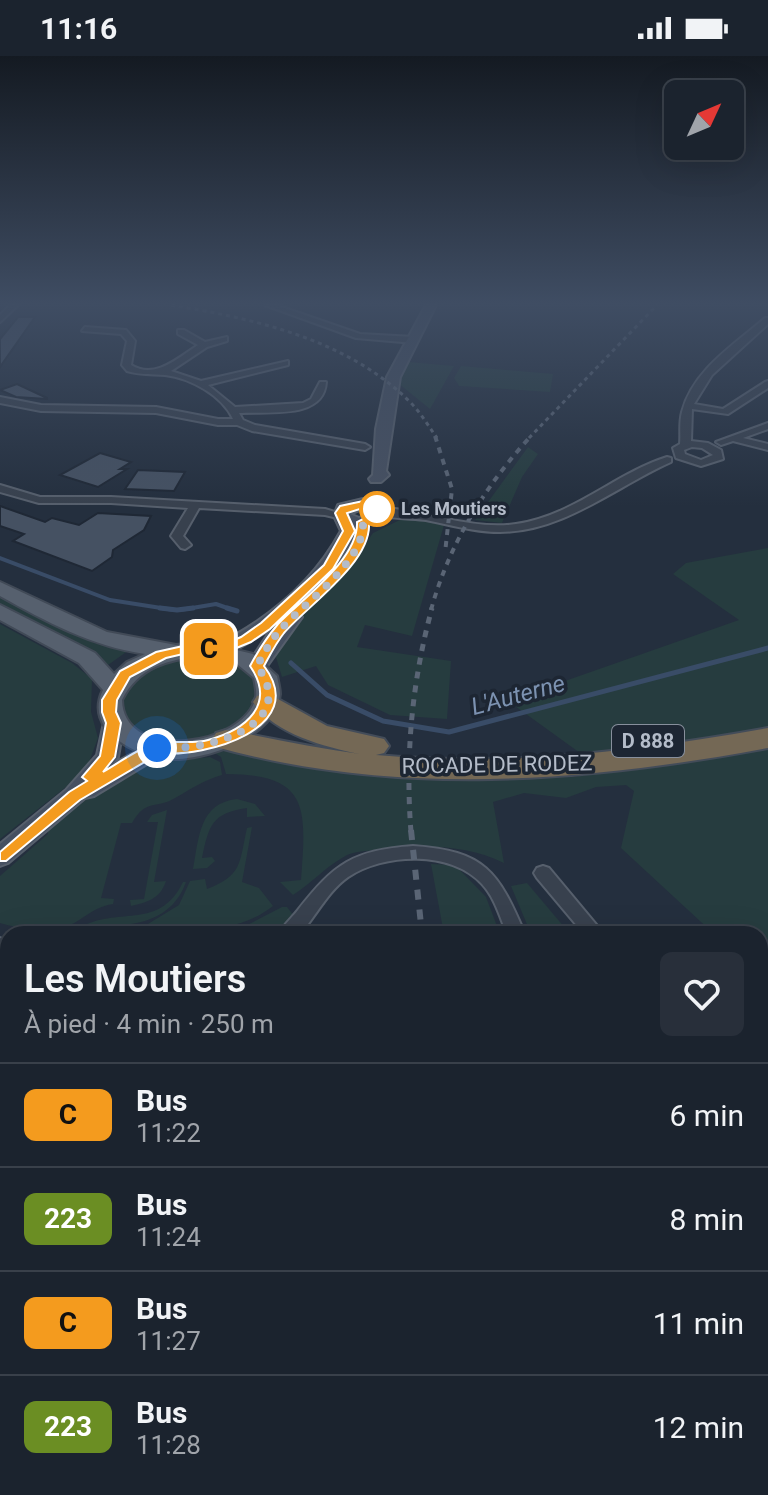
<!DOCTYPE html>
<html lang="fr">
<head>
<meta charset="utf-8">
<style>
  :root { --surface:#1b232e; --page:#282f3a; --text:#f1f3f6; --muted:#a0a4aa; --line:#39404a }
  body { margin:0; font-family:Roboto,sans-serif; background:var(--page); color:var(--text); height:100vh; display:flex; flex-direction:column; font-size:30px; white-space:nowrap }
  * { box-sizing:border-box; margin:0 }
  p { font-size:26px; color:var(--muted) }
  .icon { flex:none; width:44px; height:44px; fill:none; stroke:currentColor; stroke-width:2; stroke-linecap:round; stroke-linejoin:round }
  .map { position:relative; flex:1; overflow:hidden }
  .side { position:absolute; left:0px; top:870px; width:768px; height:570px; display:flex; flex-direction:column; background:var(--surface); border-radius:24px 24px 0 0; box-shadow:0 8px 32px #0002,0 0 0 2px var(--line) }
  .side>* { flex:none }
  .badge { padding:0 16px; border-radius:12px; font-size:28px; line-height:52px }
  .needle { width:52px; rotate:46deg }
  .tools { position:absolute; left:664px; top:24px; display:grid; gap:16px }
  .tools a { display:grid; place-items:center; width:80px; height:80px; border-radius:12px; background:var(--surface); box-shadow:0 8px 32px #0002,0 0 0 2px var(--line); font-size:40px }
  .you { position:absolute; width:40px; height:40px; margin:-20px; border:6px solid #fff; border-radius:50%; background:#1a73e8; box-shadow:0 0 0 12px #1a73e833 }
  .map>.badge { position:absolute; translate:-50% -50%; box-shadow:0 0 0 4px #fff }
  .round { display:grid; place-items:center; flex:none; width:84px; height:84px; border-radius:12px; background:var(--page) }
  .summary { display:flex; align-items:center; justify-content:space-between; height:136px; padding:0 24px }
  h1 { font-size:38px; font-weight:600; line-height:60px }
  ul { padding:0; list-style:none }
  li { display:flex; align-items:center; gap:24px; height:104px; padding:0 24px; border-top:2px solid var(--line) }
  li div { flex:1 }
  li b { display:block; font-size:30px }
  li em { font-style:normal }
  li .badge { min-width:88px; font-weight:700; text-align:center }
  .status { display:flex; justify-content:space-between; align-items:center; height:56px; padding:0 40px; background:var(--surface); direction:ltr }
  .status svg { height:22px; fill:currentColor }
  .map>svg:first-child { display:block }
  .green { fill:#263c3f }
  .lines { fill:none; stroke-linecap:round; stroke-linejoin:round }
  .stream-far1 { stroke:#394c67; stroke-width:4 }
  .stream { stroke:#394c67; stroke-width:5 }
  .building { fill:#455162; stroke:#1f2835; stroke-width:2 }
  .street-casing { stroke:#565f6c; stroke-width:4 }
  .secondary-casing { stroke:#565f6c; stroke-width:4 }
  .primary-casing { stroke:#414a57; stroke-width:4 }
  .highway-casing { stroke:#434c59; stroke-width:4 }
  .street { fill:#38414e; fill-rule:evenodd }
  .secondary { fill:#465061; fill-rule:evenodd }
  .primary { fill:#56606e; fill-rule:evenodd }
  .highway { fill:#746855; fill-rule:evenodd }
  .rail-far4 { stroke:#5a6575; stroke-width:3; stroke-dasharray:4 4; stroke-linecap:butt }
  .rail-far3 { stroke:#5a6575; stroke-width:4; stroke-dasharray:6 6; stroke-linecap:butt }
  .rail-far2 { stroke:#5a6575; stroke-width:5; stroke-dasharray:7 7; stroke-linecap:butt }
  .rail-far1 { stroke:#5a6575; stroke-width:6; stroke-dasharray:10 10; stroke-linecap:butt }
  .rail { stroke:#5a6575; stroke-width:8; stroke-dasharray:13 13; stroke-linecap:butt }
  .line { fill:#f49b1e; stroke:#fff; stroke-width:2; fill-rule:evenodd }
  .walk { stroke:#b4bcc9; stroke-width:8; stroke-dasharray:0 14.4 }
  .stop-dot { fill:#fff; stroke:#f49b1e; stroke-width:4 }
  .labels { text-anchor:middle; stroke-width:7; stroke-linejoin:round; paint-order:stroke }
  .far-stop-label { font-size:18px; font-weight:bold; fill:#b4bcc9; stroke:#1d2633; text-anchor:start }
  .shield { fill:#1d2633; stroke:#878f9c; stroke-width:2 }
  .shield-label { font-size:20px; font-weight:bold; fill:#b4bcc9 }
  .street-label { font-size:22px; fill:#b4bcc9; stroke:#1d2633 }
  .water-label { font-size:24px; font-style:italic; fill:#7c92b1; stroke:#1d2633 }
</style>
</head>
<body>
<div class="status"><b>11:16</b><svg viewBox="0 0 49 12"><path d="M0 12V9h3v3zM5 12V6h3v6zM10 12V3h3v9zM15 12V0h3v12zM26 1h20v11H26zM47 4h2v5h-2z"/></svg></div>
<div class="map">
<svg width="768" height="1439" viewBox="0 0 768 1439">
  <rect width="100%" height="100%" fill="#242f3e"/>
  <g class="green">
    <path d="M409,306L454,310L430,353L398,327Z"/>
    <path d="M461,310L553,318L550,336L459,330L454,322Z"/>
    <path d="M528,391L538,398L522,421L502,467L475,464Z"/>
    <path d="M406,461L444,469L412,580L365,569L357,591L451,605L447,663L390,659L328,629L316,610L282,621L275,598L295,566L350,510L373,477Z"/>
    <path d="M768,492V928L760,921V878H714L621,792L634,735L626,729L596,731L566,742L524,737L493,746L504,807C464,787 420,789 377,794C367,795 356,795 347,799C326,810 312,827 293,839L280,826L301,824C306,754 311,718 226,718L221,701L213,696L238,694L498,722L574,721L605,715L508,645L739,564L673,518L686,507Z"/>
    <path d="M0,538L94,587L129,594L108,609L0,548Z"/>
    <path d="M0,568L72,607L92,623L91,656L98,682L88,709L71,727L0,783Z"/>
    <path d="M205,598C216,601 230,603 240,608C249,612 257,622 258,632C264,677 187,689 156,682C98,669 121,623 162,605C174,600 191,600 205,598Z"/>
    <path d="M210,701L220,706L222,719C204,724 191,733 175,742C158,753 146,742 132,767H121L101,842L114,843L113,848C89,852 81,867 66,870C46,875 19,873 0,867V820L48,778V772L94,738L148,707Z"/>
    <path d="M237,743L255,748L265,760L247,761V752C212,757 209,769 202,802L212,801L215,805L207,812L193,813C199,782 199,747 237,743Z"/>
    <path d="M167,754L154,826L166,825C160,843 148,846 131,850L130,844L144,843L158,766H147L152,759Z"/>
    <path d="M252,771L242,826L259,832L273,850C233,881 192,872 143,871L179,849L190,825L205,823L207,833C243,819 239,807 247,772Z"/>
    <path d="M431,808L455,809L486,841L500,878H444Z"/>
    <path d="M183,826H186C170,871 124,871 83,870C120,851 160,874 183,826Z"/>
    <path d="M527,827L570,878H531L511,830Z"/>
    <path d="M282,851H287L294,860L283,872L272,878H75L79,875H236Z"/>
    <path d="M760,1252L768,1261V1339L760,1331Z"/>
  </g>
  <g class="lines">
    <g class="stream-far1">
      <path d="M0,502L110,544L174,554"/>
      <path d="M180,554L216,548L233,554"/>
    </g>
    <g class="stream">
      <path d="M160,552L177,554L193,552"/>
      <path d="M227,552L237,555"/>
      <path d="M291,607L327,639L383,665L449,676L768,592"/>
    </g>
  </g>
  <g class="building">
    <path d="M18,261H35L0,311V283Z"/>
    <path d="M17,328L47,342V343L16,341L0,334Z"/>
    <path d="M100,397L131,406L120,413H127L98,431L60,419Z"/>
    <path d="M138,414L185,416L174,435L125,433Z"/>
    <path d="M0,450L45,466L52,462L79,469L98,457L151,460L144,474L113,494L112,501L92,515L13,485L24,478L0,470Z"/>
  </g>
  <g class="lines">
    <g class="street-casing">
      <g id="street">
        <path d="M10,249H18L0,266V259Z"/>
        <path d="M265,249H276L360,278L414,281L418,284L414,287L356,282Z"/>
        <path d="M765,262H768V268L712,319L694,348L723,353L765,326L768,325V332L728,358L692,353L691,385L708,387L721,394L723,403L701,410L676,402L673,392L680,388C681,378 679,367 682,356C693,314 734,289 765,262ZM692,391L702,392L713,399L701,404L685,398L684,394Z"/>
        <path d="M85,271L126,274L135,285L131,309C155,324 178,302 198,289L178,278V274H184L205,286L227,281V285L207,291L171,315L201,325L288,305V309L208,329L235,351L303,347L311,343L320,326H326C324,364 268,355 239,357L243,364L255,369L365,388L370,391L365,394L252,375L237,369H218L156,357L41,355L0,347V341L41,349L156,351L218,363H233C222,339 190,322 165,319C152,318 140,319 127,315L122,309L127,285L121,278L82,275Z"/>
        <path d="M768,367V373L743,382L768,388V394L733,385L721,389L716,386Z"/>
        <path d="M667,401L671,402V406C615,431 563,476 500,476C475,476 451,469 426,464C412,462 382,463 372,456L378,453H395C435,458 476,474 516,468C573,460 614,418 667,401Z"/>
        <path d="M0,429L40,441H111L325,453L348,460L342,463L325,459L199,452L183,480L191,489L185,493L181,492L171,480L188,452L111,447H39L0,436Z"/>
        <path d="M413,790C485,795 498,815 525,878H507C500,861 495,842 482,828C451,794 384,797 348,821C328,835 316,860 300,878H279C283,869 292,862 298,854C334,808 353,794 413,790Z"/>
        <path d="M543,810L549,812L604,878H584L537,822L534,817L537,812Z"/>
        <path d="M0,882L8,885V901L0,898Z"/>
        <path d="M760,1100L768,1103V1127L760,1124Z"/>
        <path d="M760,1212L768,1215V1243L760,1240Z"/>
      </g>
    </g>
    <g class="secondary-casing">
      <g id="secondary">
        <path d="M426,249H436L400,321L386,415L389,419L381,426H371L369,423L373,419L376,373L387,321Z"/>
        <path d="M363,443L383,450L385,461L356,471L357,475C341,506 320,533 293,556L302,561L264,614L257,616L247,610L272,572L229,598H215L213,594L215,590C267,564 313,527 341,475L334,460L338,449ZM362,453L369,458L359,462L350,458Z"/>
        <path d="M114,660L124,667L118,701L113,708L157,685L165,687L168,692L165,697L94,740L85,742L8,807L0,810V788L66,734L97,699L104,667Z"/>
        <path d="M0,1188L8,1191V1225L0,1222Z"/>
        <path d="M8,1237V1277L0,1281V1240Z"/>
        <path d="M264,1432H308L311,1439H267Z"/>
      </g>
    </g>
    <g class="primary-casing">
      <path id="primary" d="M0,526L107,576L176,589L203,586L253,598L277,620C278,625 280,633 280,638C276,681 205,705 169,703C136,701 83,674 103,634L79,607L0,564V549L95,597L114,618L127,606L145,598C91,590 47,566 0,540ZM203,600L237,608L254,622C255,627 257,636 256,641C245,691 123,707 122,644C138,611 169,603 203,600Z"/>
    </g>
    <g class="highway-casing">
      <path id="highway" d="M267,637L327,670L384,683L389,690L384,697L376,699C506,711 640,695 768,672V692C586,726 396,741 216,691L212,684L216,677L226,674C271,682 315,692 360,698C325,691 274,678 253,646L257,640Z"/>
    </g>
    <use href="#street" class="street"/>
    <use href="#secondary" class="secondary"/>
    <use href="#primary" class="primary"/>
    <use href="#highway" class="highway"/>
    <g class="rail-far4">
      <path d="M171,249C256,263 349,284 411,347C421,357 429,371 437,382"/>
      <path d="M529,382L657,249"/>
    </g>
    <g class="rail-far3">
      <path d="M435,380L452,433L445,497"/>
      <path d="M431,554C449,488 485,430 531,380"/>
    </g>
    <path class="rail-far2" d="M411,776C405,700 412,625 432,552"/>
    <path class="rail-far1" d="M411,774L422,878"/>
    <g class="rail">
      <path d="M674,1432L680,1439"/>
      <path d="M703,1432L709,1439"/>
      <path d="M744,1432L750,1439"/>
    </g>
  </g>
  <linearGradient id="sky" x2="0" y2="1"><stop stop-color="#141a22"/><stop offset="0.55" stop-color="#3f4d63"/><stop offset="1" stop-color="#3f4d63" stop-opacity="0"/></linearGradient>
  <rect width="768" height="450" fill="url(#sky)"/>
  <path class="line" d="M363,445L381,451L383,461L369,468C371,507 307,550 284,577C276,587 270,599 264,610C311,672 205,702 160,697L80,744L6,805H0V796L69,736L87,725L82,721L100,700L106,667L102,656V644L120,615L156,596L183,590H220L241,581L261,567L324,509L343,475L335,457L340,450ZM363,452L371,455V459L357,466C359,503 302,543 278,568C267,581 258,595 250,610C277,649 245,674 208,684C191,689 165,683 152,688C135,695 118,707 103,716L115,701L121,667L116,656L117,644L130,621L166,602L183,598H222L251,586L270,573L333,513L355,475L347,457Z"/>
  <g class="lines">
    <path class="walk" d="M157,692C201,696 303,672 257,610C264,597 271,584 281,573C305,546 365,506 363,466L377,461V453"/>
  </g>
  <circle class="stop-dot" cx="377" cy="453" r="16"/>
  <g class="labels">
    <g class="far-stop-label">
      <text x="401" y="459">Les Moutiers</text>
    </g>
    <rect class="shield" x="612" y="669" width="72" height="32" rx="6"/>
    <g class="shield-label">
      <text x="648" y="692">D 888</text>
    </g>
    <g class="street-label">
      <text transform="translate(497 708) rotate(-1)" y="8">ROCADE DE RODEZ</text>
    </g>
    <g class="water-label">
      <text transform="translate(518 639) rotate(-15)" y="8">L'Auterne</text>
    </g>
  </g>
</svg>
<div class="tools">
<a><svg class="needle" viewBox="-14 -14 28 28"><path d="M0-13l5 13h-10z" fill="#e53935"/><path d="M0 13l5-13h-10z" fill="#a0a4aa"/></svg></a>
</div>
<div class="you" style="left:157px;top:692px"></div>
<b class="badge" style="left:209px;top:593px;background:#f49b1e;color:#111">C</b>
<section class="side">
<div class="summary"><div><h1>Les Moutiers</h1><p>À pied · 4 min · 250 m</p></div><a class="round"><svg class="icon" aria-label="heart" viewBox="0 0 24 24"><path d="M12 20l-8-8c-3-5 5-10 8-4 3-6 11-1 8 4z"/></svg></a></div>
<ul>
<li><span class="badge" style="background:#f49b1e;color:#111">C</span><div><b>Bus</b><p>11:22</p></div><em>6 min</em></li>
<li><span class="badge" style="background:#6b8e23;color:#fff">223</span><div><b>Bus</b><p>11:24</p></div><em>8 min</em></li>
<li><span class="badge" style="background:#f49b1e;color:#111">C</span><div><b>Bus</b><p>11:27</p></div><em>11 min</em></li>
<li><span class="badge" style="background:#6b8e23;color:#fff">223</span><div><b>Bus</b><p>11:28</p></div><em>12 min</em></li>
</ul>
</section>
</div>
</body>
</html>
